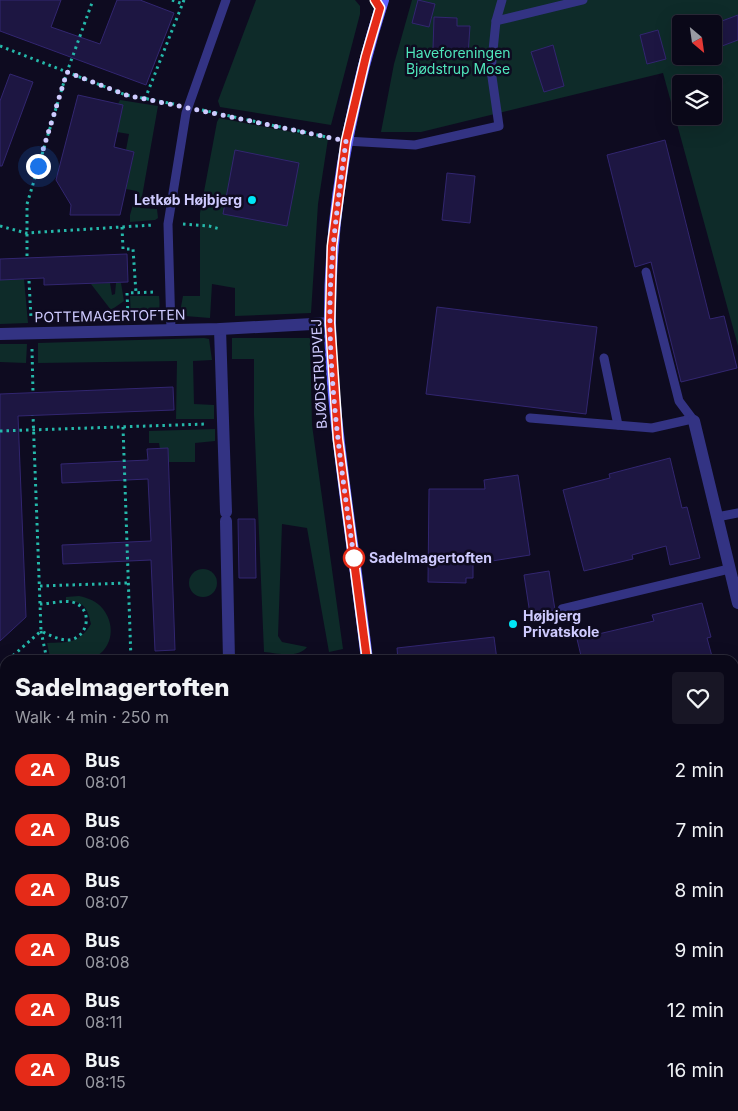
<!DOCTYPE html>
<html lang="en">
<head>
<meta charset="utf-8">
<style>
  :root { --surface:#0a0818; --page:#181625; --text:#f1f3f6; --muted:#999aa2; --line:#2a2937 }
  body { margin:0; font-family:Inter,sans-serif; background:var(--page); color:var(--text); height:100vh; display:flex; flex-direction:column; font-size:19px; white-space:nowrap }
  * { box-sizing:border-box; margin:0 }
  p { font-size:16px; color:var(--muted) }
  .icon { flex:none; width:28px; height:28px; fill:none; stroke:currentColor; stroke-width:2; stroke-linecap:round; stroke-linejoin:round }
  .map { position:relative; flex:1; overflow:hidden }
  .side { position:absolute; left:0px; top:655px; width:739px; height:456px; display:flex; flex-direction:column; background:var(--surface); border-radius:15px 15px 0 0; box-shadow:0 5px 20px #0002,0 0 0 1px var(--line) }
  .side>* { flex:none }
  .badge { padding:0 10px; border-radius:16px; font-size:18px; line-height:32px }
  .needle { width:32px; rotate:151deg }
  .fabs { position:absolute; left:672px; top:15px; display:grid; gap:10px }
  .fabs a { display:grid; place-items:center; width:50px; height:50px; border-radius:5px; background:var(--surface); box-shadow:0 5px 20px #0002,0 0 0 1px var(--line); font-size:25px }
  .you { position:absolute; width:25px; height:25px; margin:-12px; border:4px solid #fff; border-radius:50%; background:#1a73e8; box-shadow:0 0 0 8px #1a73e833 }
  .map>.badge { position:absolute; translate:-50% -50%; box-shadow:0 0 0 2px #fff }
  .round { display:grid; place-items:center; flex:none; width:52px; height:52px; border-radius:5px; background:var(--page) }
  .summary { display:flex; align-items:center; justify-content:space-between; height:85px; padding:0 15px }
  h1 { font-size:24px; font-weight:800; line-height:38px }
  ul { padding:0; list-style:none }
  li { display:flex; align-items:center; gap:15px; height:60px; padding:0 15px }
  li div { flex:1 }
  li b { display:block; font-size:19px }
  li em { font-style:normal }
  li .badge { min-width:55px; font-weight:700; text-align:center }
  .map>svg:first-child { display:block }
  .green { fill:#0e2b29; fill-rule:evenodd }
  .building { fill:#1d1642; stroke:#322670 }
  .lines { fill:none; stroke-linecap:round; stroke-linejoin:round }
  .path { stroke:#25b8aa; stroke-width:3; stroke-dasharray:2.5 4; stroke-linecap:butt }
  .lane { stroke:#333383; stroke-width:9 }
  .street { stroke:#333383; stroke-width:12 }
  .secondary { stroke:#6263ff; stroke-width:12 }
  .line-casing { stroke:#fff; stroke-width:11 }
  .line { stroke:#e52b18; stroke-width:8 }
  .walk { stroke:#cfcbff; stroke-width:5; stroke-dasharray:0 9 }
  .poi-dot { fill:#00e6f6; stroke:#0e0b20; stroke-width:2 }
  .stop-dot { fill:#fff; stroke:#e52b18; stroke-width:2.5 }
  .labels { text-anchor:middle; stroke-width:5; stroke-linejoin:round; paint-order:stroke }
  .park-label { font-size:14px; fill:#4fe6bb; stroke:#0e0b20 }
  .poi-label { font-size:14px; font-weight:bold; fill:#cfcbff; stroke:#0e0b20; text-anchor:end }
  .street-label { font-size:14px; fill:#cfcbff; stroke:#0e0b20 }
  .stop-label { font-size:14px; font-weight:bold; fill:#cfcbff; stroke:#0e0b20; text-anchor:start }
</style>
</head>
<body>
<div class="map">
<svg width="738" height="1111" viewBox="0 0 738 1111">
  <rect width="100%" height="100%" fill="#0e0b20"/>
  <g class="green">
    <path d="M256,0H355L360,6V14L331,125L220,107L218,101Z"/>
    <path d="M412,0H738V346L663,73L421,132H381L394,64ZM681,24H714V56H681ZM681,84H714V116H681Z"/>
    <path d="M120,100L158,106L140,208L157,209L158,218L155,220L130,222V215L137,191L126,189L134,152L126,150L129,134L117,132L123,105L118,104Z"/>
    <path d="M219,118L328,139L318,204L311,313L235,316V288L212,284L210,318L185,316L181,307L183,296H200V213L217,122Z"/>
    <path d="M24,279L28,323L0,324V280Z"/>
    <path d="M110,283L112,295L115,294L116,283H121L124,301L111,310L91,284Z"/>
    <path d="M130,296H159C162,321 153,320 131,320Z"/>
    <path d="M204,338L209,339L212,360L193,361L194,404L214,405V419H176L177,361L38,363V343Z"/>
    <path d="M232,338H310L312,425L343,649L329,652L307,528L282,524L278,636L282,642L307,647C298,659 277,653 264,652L254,415V359H232Z"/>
    <path d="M0,344H27L26,363L0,362Z"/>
    <path d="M215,429V441L195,443V462H168L160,449L159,443H149V431Z"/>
    <circle cx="203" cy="583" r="14"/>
    <path d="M79,596C88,598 97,601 103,609C117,627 112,652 89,660C78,663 62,658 50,657L47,643C68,642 79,644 91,624C87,607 84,602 66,600V597Z"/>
    <path d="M738,965V1082L734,1083V966Z"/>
    <path d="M0,998H5V1106H74L75,1111H0Z"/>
    <path d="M589,1106H658L659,1111H591Z"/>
  </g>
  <g class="building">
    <path d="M0,0H61L51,27L100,44L117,0H140L174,13L146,85L0,31Z"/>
    <path d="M418,0L435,4L429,27L412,23Z"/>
    <path d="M738,15V40L714,49V24Z"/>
    <path d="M434,17L457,18V26H470L468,55L452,54V50L433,49Z"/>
    <path d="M658,30L666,59L647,64L640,35Z"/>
    <path d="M553,45L564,86L544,92L531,52Z"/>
    <path d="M10,74L33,82L2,166H0V101Z"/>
    <path d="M78,95L123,105L114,147L134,152L120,215H70L71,205L56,180Z"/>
    <path d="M665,140L710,319L724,316L737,368L681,382L651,262L635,267L607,155Z"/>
    <path d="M235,150L299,163L287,226L223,214Z"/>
    <path d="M447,173L475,176L470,223L442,220Z"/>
    <path d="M127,254L128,282L44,285V278L0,280V259Z"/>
    <path d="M437,307L597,327L586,414L426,394Z"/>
    <path d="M173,387L174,410L18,416L26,617L0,641V394Z"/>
    <path d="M168,448L175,650L155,651L151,560L63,564L62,545L151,541L148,479L62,483L61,464L148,460L147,449Z"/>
    <path d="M670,458L682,508L687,507L700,558L670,565L666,546L632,555L633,559L584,571L563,490L610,478L609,474Z"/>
    <path d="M518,475L530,555L473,564V578H466V583L428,582L429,489H485L484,480Z"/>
    <path d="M238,519H255L256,578H239Z"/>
    <path d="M549,571L555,610L530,614L524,575Z"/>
    <path d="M702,603L711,637L707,638L713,660H582L577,639L654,621L652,615Z"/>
    <path d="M494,637L497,660H398L397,648Z"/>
  </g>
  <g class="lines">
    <g class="path">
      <path d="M172,0L183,4"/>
      <path d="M0,46L126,95L174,104"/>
      <path d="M145,99L184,0"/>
      <path d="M202,110L331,138"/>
      <path d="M183,224L209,226L220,229"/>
      <path d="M0,226L26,233L153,225"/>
      <path d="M122,227L123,249H133L136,293"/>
      <path d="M27,256V204L67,72L93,0"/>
      <path d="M29,281L31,318"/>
      <path d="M128,315L127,293L156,292"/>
      <path d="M32,349L33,393"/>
      <path d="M123,427L131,660"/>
      <path d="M0,431L206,424"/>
      <path d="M40,586L128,583"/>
      <path d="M40,604C50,604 63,600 72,602C94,607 89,639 68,640C59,640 49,635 41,631"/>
      <path d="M41,631L47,660"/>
      <path d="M245,656L335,660"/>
      <path d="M8,660L41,631L33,415"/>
      <path d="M0,667L5,663"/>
      <path d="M0,683L5,679"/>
      <path d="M0,705L5,704"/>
      <path d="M0,910L5,909"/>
      <path d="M0,915L5,916"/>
      <path d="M145,1106L146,1111"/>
    </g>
    <g class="lane">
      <path d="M496,21L583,0"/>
      <path d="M346,141L415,145L499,126L491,70L496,21L502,0"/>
      <path d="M646,272L679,401L694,421"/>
      <path d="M171,330L168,224L186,113L226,0"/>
      <path d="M604,358L618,425"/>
      <path d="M530,418L652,428L692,419"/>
      <path d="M717,517L738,513"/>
      <path d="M562,609L729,569"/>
      <path d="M734,951L738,950"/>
      <path d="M554,1106L556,1111"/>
      <path d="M670,1106L671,1111"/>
    </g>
    <g class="street">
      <path d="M220,329L226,512"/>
      <path d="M0,334L220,329L330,323"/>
      <path d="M694,421L738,603"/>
      <path d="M226,521L229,660"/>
      <path d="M0,812L5,811"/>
      <path d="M734,891L738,890"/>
      <path d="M258,1106L259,1111"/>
    </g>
    <g class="secondary">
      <path d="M367,660C361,609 354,558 347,507C339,446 331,384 330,323C329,213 350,104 383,0"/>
      <path d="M467,1106L469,1111"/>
    </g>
  </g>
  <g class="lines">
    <g class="line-casing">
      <path id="line" d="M367,660L338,439L330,323L332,246L346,141L366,56L380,8L375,0"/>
    </g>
    <use href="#line" class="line"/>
    <path class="walk" d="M38,166L67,72L126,95L346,141C338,202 329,262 330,323C331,402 343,480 354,558"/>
  </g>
  <g class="poi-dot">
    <circle cx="252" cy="200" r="5"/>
    <circle cx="513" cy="624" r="5"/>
  </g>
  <circle class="stop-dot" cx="354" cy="558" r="10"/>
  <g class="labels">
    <g class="park-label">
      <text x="458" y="58">Haveforeningen<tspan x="458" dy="16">Bjødstrup Mose</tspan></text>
    </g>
    <g class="poi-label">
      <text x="242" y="205">Letkøb Højbjerg</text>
      <text x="523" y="621" text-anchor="start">Højbjerg<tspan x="523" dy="16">Privatskole</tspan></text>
    </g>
    <g class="street-label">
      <text transform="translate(110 316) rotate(-1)" y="5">POTTEMAGERTOFTEN</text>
      <text transform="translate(319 374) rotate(-93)" y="5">BJØDSTRUPVEJ</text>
    </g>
    <g class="stop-label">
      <text x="369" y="563">Sadelmagertoften</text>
    </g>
  </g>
</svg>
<div class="fabs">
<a><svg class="needle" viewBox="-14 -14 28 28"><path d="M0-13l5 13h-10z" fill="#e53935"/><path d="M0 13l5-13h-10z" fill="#999aa2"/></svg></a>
<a><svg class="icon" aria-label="layers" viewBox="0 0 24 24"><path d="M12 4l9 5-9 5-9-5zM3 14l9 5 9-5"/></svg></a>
</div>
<div class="you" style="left:38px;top:166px"></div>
<section class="side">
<div class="summary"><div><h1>Sadelmagertoften</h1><p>Walk · 4 min · 250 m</p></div><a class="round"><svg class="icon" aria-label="heart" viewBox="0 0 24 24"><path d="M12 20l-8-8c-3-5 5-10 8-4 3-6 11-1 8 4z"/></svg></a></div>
<ul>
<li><span class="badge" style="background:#e52b18;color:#fff">2A</span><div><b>Bus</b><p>08:01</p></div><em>2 min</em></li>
<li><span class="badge" style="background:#e52b18;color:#fff">2A</span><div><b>Bus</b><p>08:06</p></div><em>7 min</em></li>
<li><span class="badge" style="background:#e52b18;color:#fff">2A</span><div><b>Bus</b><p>08:07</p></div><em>8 min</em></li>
<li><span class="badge" style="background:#e52b18;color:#fff">2A</span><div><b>Bus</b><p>08:08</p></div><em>9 min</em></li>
<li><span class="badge" style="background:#e52b18;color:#fff">2A</span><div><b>Bus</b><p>08:11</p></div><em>12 min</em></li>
<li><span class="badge" style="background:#e52b18;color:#fff">2A</span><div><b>Bus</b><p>08:15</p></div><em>16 min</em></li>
</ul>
</section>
</div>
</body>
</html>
